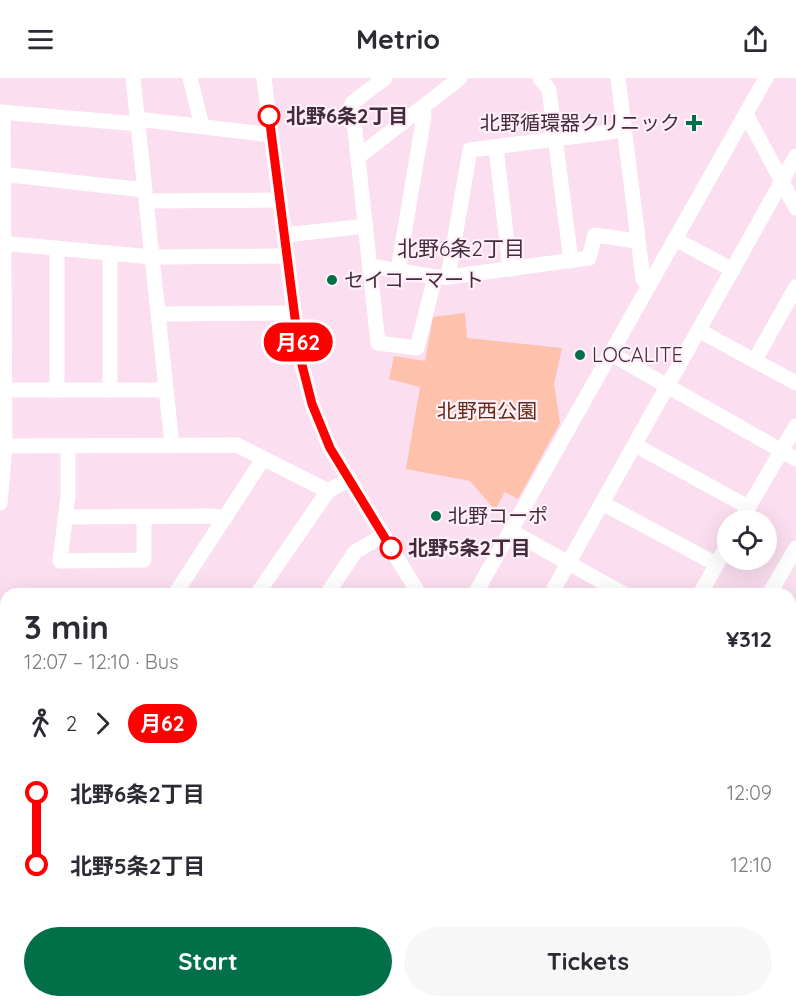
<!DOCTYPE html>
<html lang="en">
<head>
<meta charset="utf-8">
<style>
  :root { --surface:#fff; --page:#f7f7f7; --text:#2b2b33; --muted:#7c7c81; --accent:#017049 }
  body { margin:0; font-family:Quicksand,"Noto Sans JP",sans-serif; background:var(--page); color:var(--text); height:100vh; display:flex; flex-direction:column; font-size:22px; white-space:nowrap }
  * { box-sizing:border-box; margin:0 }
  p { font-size:20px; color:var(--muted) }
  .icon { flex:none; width:33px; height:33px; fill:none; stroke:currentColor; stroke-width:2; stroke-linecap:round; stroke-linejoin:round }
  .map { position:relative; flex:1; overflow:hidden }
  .side { position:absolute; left:0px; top:510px; width:796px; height:420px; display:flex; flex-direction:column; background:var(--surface); border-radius:18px 18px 0 0; box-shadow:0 6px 24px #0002 }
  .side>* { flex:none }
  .badge { padding:0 12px; border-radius:20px; font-size:21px; line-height:39px }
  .controls { position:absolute; left:717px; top:432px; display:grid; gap:12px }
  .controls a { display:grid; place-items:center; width:60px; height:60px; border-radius:50%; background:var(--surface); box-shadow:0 6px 24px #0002; font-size:30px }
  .map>.badge { position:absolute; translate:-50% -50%; box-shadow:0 0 0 3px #fff }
  .legs { display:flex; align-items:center; gap:9px; height:66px; padding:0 24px; font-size:20px }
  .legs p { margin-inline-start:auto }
  .overview { display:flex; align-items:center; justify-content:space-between; height:102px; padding:0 24px }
  h1 { font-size:33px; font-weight:700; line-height:45px }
  .button { display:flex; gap:12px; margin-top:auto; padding:12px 24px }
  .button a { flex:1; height:69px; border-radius:36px; background:var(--accent); color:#fff; font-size:24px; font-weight:700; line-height:69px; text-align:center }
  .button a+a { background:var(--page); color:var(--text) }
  ul { padding:0 24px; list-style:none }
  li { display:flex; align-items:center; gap:21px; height:72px; font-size:22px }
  li i { display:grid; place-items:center; width:9px; height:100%; margin:0 8px; background:currentColor }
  li i::after { content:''; width:15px; height:15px; margin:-8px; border:4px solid; border-radius:50%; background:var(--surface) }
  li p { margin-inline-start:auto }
  li:first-child i { background:linear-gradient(#0000 50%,currentColor 0) }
  li:last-child i { background:linear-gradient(currentColor 50%,#0000 0) }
  header { display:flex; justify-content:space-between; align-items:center; height:78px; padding:0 24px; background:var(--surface); font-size:27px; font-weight:700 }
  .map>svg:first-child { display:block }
  .green { fill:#fec1ac }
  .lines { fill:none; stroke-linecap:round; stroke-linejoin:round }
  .minor { stroke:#fff; stroke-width:15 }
  .line-1-casing { stroke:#fff; stroke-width:14 }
  .line-1 { stroke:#f00; stroke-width:9 }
  .stop-1-dot { fill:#fff; stroke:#f00; stroke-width:3 }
  .poi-dot { fill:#017049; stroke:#fff0f9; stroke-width:2 }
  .labels { text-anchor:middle; stroke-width:4.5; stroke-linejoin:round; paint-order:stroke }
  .stop-label { font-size:20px; font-weight:bold; fill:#452a3c; stroke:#fff0f9; text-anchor:start }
  .poi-label { font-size:20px; fill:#452a3c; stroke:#fff0f9; text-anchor:start }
  .park-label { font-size:20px; fill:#672911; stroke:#fff0f9 }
  .neighbourhood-label { font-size:21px; fill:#452a3c; stroke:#fff0f9 }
</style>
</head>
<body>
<header><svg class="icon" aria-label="menu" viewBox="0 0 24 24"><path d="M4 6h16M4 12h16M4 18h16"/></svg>Metrio<svg class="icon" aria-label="share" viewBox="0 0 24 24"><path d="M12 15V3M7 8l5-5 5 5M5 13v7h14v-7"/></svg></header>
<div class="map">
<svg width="796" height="930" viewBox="0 0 796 930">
  <rect width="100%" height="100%" fill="#fbdef0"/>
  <g class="green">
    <path d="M465,235L467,260L562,270L554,306L560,345L518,421L505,414L495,432L470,403L406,391L420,309L389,301L394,278L425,283L433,239Z"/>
    <path d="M268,924H319L314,930H264Z"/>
  </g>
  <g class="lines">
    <g class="minor">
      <path d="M133,0L172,367"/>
      <path d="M190,0L202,48"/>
      <path d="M264,0L300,279L312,326L330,370L419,516"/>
      <path d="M385,0L352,25L378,265L417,270L435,199"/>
      <path d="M540,0L549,12L571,183"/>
      <path d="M618,0L643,201L648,207"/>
      <path d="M0,34L138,46"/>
      <path d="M746,36L796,130"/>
      <path d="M137,41L272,57"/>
      <path d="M496,69L510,191"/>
      <path d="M358,79L460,0"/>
      <path d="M0,96L144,112"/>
      <path d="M146,123L280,122"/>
      <path d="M285,157L366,148"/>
      <path d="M675,161L733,192"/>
      <path d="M0,165L152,179L287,178"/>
      <path d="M57,170V312"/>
      <path d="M110,176V312"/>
      <path d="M371,188L435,199H448L589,180L595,157L637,163"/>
      <path d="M398,192L424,38L423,29"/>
      <path d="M448,199L470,72L625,52"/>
      <path d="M158,236L295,235"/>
      <path d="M700,253L796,305"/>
      <path d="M611,276L796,381"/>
      <path d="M755,282L796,209"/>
      <path d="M0,312H166"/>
      <path d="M635,367L748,429"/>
      <path d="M0,368L237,367L328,413L350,401"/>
      <path d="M68,368V418L60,483L144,482V439"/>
      <path d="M0,425L5,368L3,34"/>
      <path d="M602,425L716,486"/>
      <path d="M66,439L212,438L225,440"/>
      <path d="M741,442L796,348"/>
      <path d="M511,453L624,516"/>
      <path d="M175,516L263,381"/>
      <path d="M257,516L328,413"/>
      <path d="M327,516L355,474L384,457"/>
      <path d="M475,516L766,0"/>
      <path d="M551,516L796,78"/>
      <path d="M700,516L728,466"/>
      <path d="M769,516L796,470"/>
      <path d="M790,531L796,534"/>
      <path d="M790,610L796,613"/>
      <path d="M0,655L6,657"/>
      <path d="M790,690L796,693"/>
      <path d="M0,750L6,752"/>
      <path d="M790,767L796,770"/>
      <path d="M0,781L6,772"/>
      <path d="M790,795L796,780"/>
      <path d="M790,813L796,815"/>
      <path d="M0,904L6,896"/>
      <path d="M70,924L84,930"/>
      <path d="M239,924L253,930"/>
      <path d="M370,924L373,930"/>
      <path d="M538,924L551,930"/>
      <path d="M54,930L58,924"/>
      <path d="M324,930L328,924"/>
      <path d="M491,930V924"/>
      <path d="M616,930L617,924"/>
      <path d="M773,930L774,924"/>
    </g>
  </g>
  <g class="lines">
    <g class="line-1-casing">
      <path id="line-1" d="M269,38L300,279L312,326L330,370L391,470"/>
    </g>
    <use href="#line-1" class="line-1"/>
  </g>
  <g class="stop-1-dot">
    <circle cx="269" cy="38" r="10"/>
    <circle cx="391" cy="470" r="10"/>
  </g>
  <g class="poi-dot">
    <path d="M691 36h6v6h6v6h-6v6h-6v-6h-6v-6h6z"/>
    <circle cx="332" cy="202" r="6"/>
    <circle cx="580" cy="277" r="6"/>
    <circle cx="436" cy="438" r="6"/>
  </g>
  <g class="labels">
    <g class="stop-label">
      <text x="286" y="45">北野6条2丁目</text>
      <text x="408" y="477">北野5条2丁目</text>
    </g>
    <g class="poi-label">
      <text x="680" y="52" text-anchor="end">北野循環器クリニック</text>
      <text x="344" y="209">セイコーマート</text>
      <text x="592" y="284">LOCALITE</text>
      <text x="448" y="445">北野コーポ</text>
    </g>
    <g class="park-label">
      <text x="487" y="340">北野西公園</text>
    </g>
    <g class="neighbourhood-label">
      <text x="461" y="178">北野6条2丁目</text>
    </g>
  </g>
</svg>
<div class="controls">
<a><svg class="icon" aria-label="locate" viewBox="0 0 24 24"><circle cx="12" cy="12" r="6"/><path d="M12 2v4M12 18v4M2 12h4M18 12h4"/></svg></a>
</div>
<b class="badge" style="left:298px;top:264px;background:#f00;color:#fff">月62</b>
<section class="side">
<div class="overview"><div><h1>3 min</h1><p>12:07 – 12:10 · Bus</p></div><b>¥312</b></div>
<div class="legs"><svg class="icon" aria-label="walk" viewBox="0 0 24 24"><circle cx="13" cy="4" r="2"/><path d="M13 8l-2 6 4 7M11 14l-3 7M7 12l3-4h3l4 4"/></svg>2<svg class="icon" aria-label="forward" viewBox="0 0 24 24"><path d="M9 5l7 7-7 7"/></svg><b class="badge" style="background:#f00;color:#fff">月62</b></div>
<ul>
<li><i style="color:#f00"></i><b>北野6条2丁目</b><p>12:09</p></li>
<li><i style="color:#f00"></i><b>北野5条2丁目</b><p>12:10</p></li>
</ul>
<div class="button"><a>Start</a><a>Tickets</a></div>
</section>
</div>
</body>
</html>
